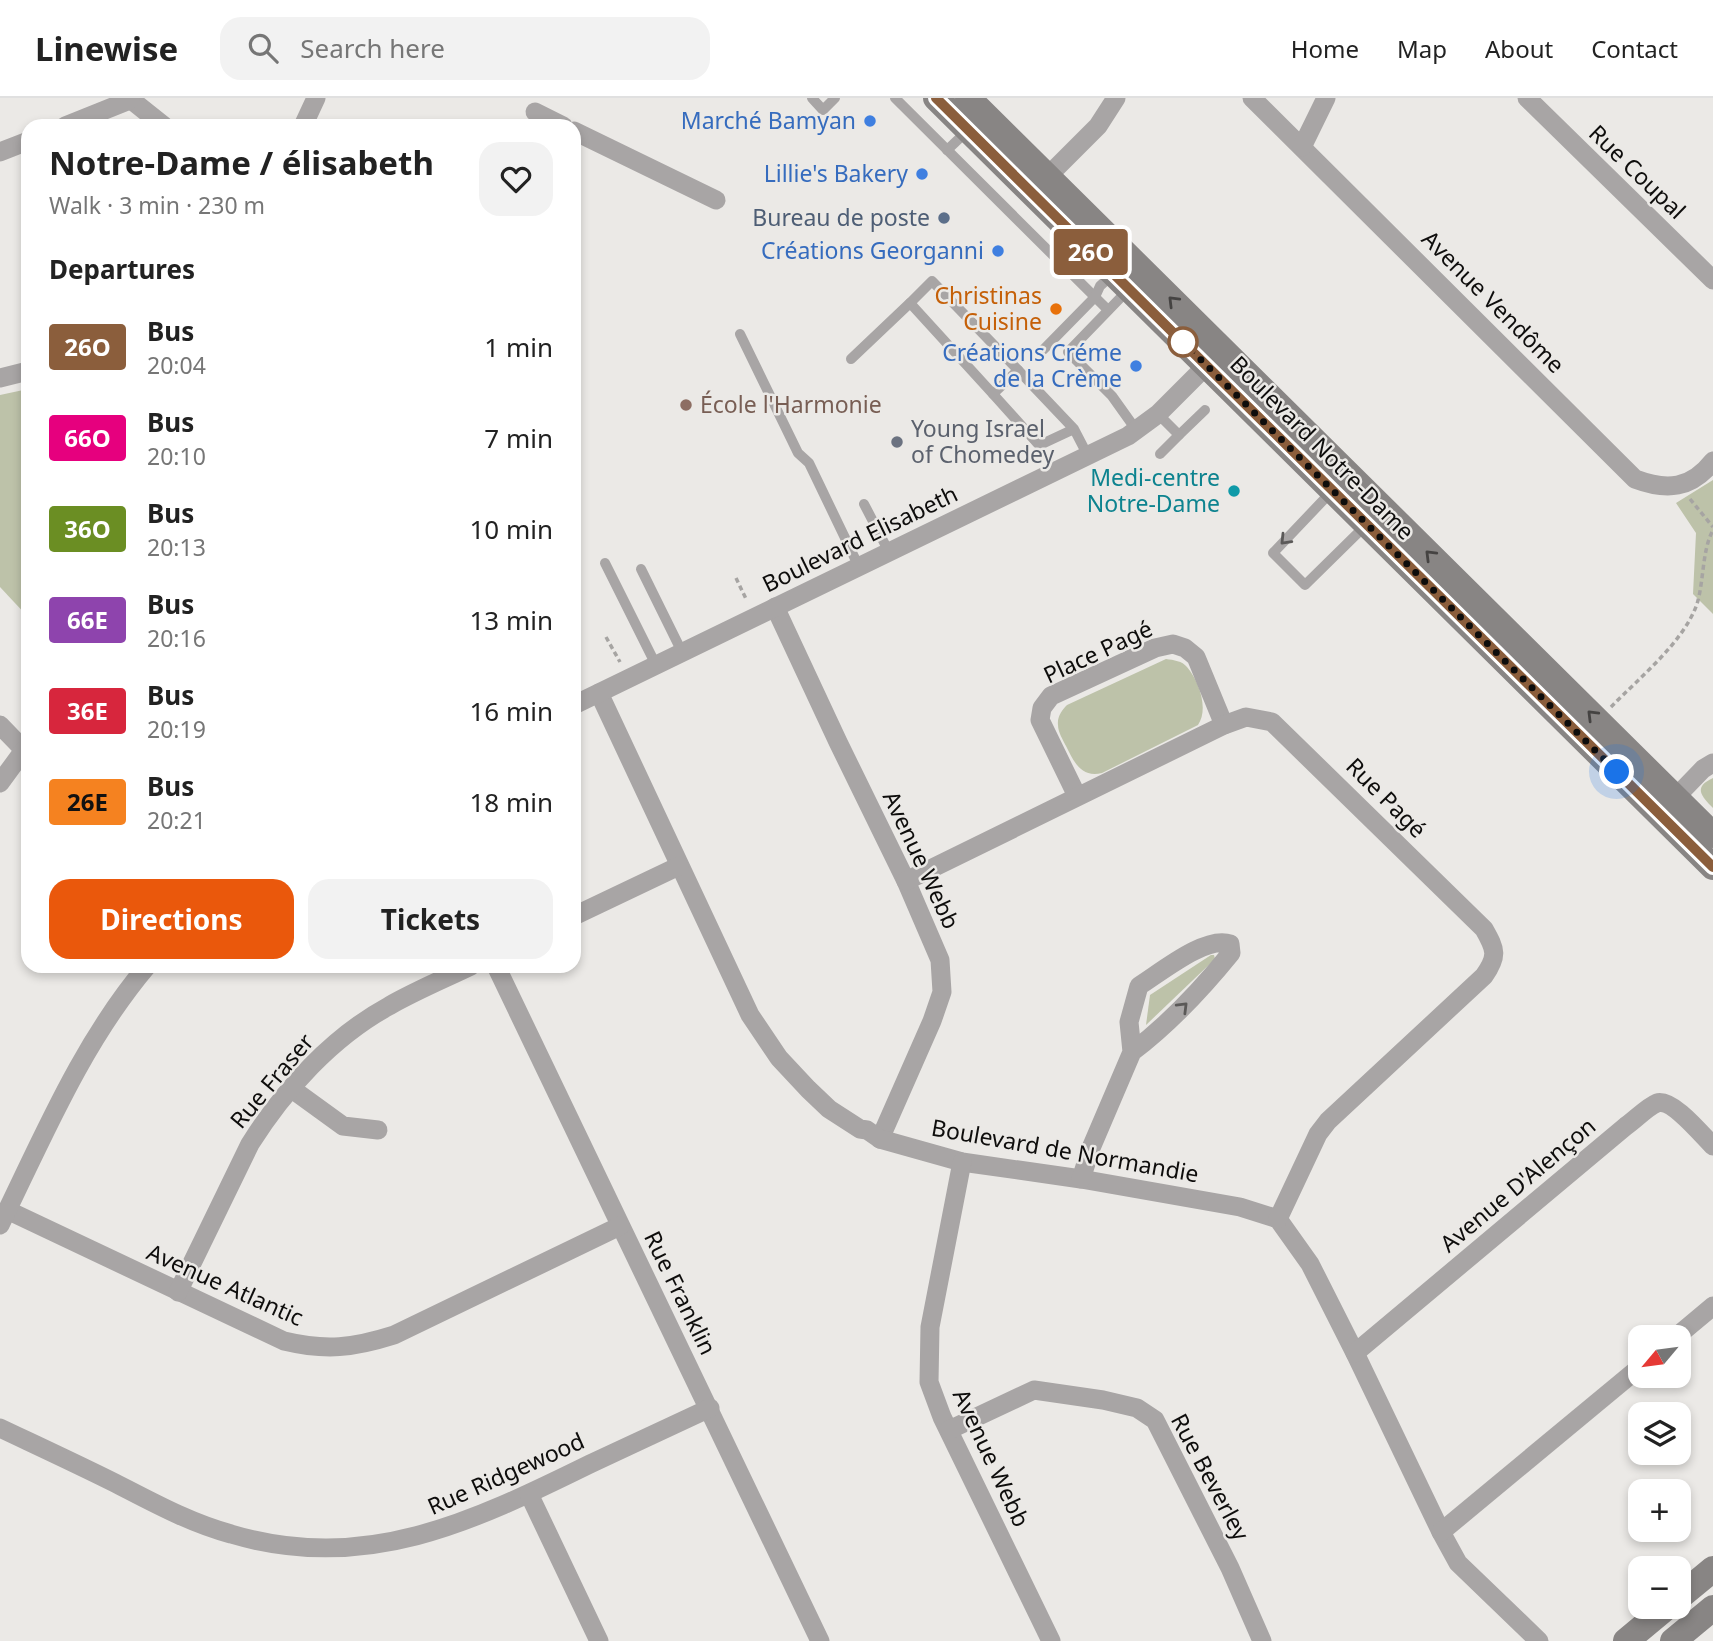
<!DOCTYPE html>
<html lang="en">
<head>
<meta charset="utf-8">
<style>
  :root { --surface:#fff; --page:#f2f2f2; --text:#222; --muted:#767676; --line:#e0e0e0; --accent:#ea580c }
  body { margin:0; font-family:"Noto Sans",sans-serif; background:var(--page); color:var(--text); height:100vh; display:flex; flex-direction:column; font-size:26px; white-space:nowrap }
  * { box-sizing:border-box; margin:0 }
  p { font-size:23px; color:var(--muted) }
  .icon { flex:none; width:38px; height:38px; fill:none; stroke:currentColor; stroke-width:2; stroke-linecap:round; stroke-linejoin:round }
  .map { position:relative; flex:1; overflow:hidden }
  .side { position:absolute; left:21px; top:21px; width:560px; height:854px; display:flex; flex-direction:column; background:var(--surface); border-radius:21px; box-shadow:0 4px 10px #0003 }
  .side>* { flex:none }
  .badge { padding:0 14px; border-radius:5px; font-size:24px; line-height:46px }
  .needle { width:46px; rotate:241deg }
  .tools { position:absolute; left:1628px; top:1227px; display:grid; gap:14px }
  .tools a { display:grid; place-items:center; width:63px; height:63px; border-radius:14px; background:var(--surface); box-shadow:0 4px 10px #0003; font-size:35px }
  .you { position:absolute; width:35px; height:35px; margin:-18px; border:5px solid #fff; border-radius:50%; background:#1a73e8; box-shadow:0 0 0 10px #1a73e833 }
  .map>.badge { position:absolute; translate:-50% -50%; box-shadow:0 0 0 4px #fff }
  h2 { padding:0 28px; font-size:26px; line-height:63px }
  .round { display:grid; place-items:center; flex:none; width:74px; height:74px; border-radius:21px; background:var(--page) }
  .headline { display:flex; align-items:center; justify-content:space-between; height:119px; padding:0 28px }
  h1 { font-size:33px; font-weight:700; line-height:52px }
  .button { display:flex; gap:14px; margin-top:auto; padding:14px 28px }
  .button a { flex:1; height:80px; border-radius:21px; background:var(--accent); color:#fff; font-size:28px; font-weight:700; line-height:80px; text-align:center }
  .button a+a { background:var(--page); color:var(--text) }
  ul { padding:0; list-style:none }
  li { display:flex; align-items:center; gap:21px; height:91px; padding:0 28px }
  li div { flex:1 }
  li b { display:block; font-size:26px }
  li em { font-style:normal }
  li .badge { min-width:77px; font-weight:700; text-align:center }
  header { display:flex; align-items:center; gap:42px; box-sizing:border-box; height:98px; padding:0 35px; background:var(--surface); border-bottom:2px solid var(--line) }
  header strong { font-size:33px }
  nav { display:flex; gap:38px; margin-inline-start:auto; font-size:24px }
  .search { width:490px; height:63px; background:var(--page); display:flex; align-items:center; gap:18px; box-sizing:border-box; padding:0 24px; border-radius:21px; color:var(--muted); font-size:26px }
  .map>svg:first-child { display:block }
  .green { fill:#bdc2a9 }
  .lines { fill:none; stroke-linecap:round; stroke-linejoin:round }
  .path { stroke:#a6a4a2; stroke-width:3.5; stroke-dasharray:5 3.5; stroke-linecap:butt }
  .lane { stroke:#a8a5a5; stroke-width:10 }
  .street { stroke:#a8a5a5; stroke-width:19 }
  .secondary { stroke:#888584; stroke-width:26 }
  .oneway { stroke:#454342 }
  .oneway2 { stroke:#5b5958 }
  .line-casing { stroke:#fff; stroke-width:16 }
  .line { stroke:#8b5e3c; stroke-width:10 }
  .walk { stroke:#0e0d0c; stroke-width:7; stroke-dasharray:0 12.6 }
  .shop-dot { fill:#3f7fe0; stroke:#ebe9e6; stroke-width:2.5 }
  .service-dot { fill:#5c6f8a; stroke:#ebe9e6; stroke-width:2.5 }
  .food-dot { fill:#e8710a; stroke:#ebe9e6; stroke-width:2.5 }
  .stop-dot { fill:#fff; stroke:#8b5e3c; stroke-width:3.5 }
  .education-dot { fill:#8d6e63; stroke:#ebe9e6; stroke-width:2.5 }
  .worship-dot { fill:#6b7280; stroke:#ebe9e6; stroke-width:2.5 }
  .culture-dot { fill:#0f9aa8; stroke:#ebe9e6; stroke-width:2.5 }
  .labels { text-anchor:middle; stroke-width:5; stroke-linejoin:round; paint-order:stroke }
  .shop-label { font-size:23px; fill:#366cbe; stroke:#ebe9e6; text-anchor:end }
  .street-label { font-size:23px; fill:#0e0d0c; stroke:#ebe9e6 }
  .service-label { font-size:23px; fill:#4e5e75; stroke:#ebe9e6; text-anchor:end }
  .food-label { font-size:23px; fill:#c56008; stroke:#ebe9e6; text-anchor:end }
  .education-label { font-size:23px; fill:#785e54; stroke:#ebe9e6; text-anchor:start }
  .worship-label { font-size:23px; fill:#5b616d; stroke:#ebe9e6; text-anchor:start }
  .culture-label { font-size:23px; fill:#0d838f; stroke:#ebe9e6; text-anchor:end }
</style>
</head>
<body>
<header>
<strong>Linewise</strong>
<div class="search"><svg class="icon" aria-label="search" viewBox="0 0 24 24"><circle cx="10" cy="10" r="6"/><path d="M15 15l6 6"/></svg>Search here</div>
<nav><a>Home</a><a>Map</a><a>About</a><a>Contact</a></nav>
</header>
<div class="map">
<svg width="1713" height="1543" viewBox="0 0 1713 1543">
  <rect width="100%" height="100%" fill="#ebe9e6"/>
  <g class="green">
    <path d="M28,291V519L0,489V297Z"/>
    <path d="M1713,382V516L1693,496L1696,435L1676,405Z"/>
    <path d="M1166,561C1174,562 1182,563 1187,569C1199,583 1209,611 1198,627L1102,675C1081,680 1074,664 1066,648C1063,642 1058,634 1058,627C1057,619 1062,612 1067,607Z"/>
    <path d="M1713,680V710C1701,698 1693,689 1713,680Z"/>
    <path d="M1211,857H1214L1215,861L1146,927L1150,897Z"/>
  </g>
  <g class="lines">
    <g class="path">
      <path d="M1690,401L1713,429"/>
      <path d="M736,480L747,503"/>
      <path d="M606,539L620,564"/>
      <path d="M1611,609C1640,579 1683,545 1697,506C1704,483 1702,452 1713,432"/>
    </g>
    <g class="lane">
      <path d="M812,0L823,12L835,0"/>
      <path d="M895,0L1108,212"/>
      <path d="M947,52L967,33"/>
      <path d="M1128,192L1068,254L1112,298L1137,333"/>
      <path d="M910,205L932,183L1018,272"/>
      <path d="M740,236L798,355L809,365L859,469"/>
      <path d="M1043,252L1095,199L1100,188L1113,176"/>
      <path d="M851,261L910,205L993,296"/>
      <path d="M1158,316L1179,337L1205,312"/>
      <path d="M1074,331L1044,345L1038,346L993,296L1018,272L1074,331L1088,358"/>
      <path d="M1160,356L1179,337"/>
      <path d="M1332,393L1273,455L1305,487L1365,428"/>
      <path d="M864,406L889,454"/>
      <path d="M605,465L656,567"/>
      <path d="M641,471L682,554"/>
    </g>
    <g class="street">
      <path d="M129,0L164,28"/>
      <path d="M1252,0L1635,381C1667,393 1691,391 1713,363"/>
      <path d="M1527,0L1713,182"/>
      <path d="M535,14L563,28"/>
      <path d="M65,28L130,2"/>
      <path d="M303,28L316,0"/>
      <path d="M574,33L716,102"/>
      <path d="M1302,49L1326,0"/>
      <path d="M0,54L28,43"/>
      <path d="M1038,88L1098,28L1116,0"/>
      <path d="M0,280L28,273"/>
      <path d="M775,509L838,644L906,783L940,862L942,894L932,923L880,1041"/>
      <path d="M599,595L750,917L779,960L808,991L829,1011L860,1031L867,1032L880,1041L962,1064L1081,1081L1240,1109L1278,1121L1310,1166L1355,1255L1441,1434L1458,1465L1539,1543"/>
      <path d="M574,607L1128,338L1158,316L1214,260"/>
      <path d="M0,627L28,656"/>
      <path d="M0,685L24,652"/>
      <path d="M1077,698L1040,622L1042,610L1051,598L1155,550L1173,546L1185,550L1196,559L1224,627"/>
      <path d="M1675,700L1703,671L1713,665"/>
      <path d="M906,783L1224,627L1246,619L1272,624L1484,831C1496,852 1498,858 1484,878L1328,1023L1318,1036L1278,1121"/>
      <path d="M574,818L679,768"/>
      <path d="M496,868L820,1543"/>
      <path d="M292,991L343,1028L378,1032"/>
      <path d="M962,1064L930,1229L929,1284L942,1319L1051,1543"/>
      <path d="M1081,1081L1091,1050L1132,954L1129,924L1139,888C1160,875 1206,837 1230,846L1231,855C1201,892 1169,926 1132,954"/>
      <path d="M7,1112L284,1243C326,1253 353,1250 394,1237L620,1128"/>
      <path d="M0,1127C44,1037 82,945 147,868"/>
      <path d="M178,1194L250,1046C284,992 332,939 389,908C415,893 444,881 471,868"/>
      <path d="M1676,1239L1713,1208"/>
      <path d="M1355,1255L1626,1028C1635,1022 1647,1009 1657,1005C1672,1000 1702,1037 1713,1048"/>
      <path d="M0,1330C38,1348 77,1366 115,1385C152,1404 190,1425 231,1436C365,1476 472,1424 590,1366C630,1347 670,1329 710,1310"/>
      <path d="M949,1332L1034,1292L1103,1302L1137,1310L1155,1322L1230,1470L1262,1543"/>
      <path d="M529,1396L599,1543"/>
      <path d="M1441,1434L1640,1269"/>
    </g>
    <g class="secondary">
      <path d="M936,0L1713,769"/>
      <path d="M968,0L1713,737"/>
      <path d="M1678,1500L1713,1471"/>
      <path d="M1626,1543L1668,1508"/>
      <path d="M1673,1543L1713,1510"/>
    </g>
  </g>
  <defs><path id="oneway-chevron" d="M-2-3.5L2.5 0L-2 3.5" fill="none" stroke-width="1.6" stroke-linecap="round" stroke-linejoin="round" transform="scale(1.75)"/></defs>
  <g class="oneway">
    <use href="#oneway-chevron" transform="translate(1173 203) rotate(-135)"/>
    <use href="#oneway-chevron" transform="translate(1430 457) rotate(-135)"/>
    <use href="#oneway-chevron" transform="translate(1592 617) rotate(-135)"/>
  </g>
  <g class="oneway2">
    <use href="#oneway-chevron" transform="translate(1285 442) rotate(134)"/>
    <use href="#oneway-chevron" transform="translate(1183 909) rotate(-45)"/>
  </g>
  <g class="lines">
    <g class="line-casing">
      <path id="line" d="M936,0L1713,769"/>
    </g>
    <use href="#line" class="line"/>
    <path class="walk" d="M1183,244L1617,674"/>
  </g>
  <g class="shop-dot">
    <circle cx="870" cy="23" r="7"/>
    <circle cx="922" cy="76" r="7"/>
    <circle cx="998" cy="153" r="7"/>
    <circle cx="1136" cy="268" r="7"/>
  </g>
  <circle class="service-dot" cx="944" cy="120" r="7"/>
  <circle class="food-dot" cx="1056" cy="211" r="7"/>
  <circle class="stop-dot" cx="1183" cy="244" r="14"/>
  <circle class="education-dot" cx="686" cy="307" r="7"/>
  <circle class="worship-dot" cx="897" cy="344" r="7"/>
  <circle class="culture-dot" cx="1234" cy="393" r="7"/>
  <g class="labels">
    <g class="shop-label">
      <text x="856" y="31">Marché Bamyan</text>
      <text x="908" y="84">Lillie's Bakery</text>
      <text x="984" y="161">Créations Georganni</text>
      <text x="1122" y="263">Créations Créme<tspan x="1122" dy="26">de la Crème</tspan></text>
    </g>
    <g class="street-label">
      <text transform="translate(1637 74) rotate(44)" y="8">Rue Coupal</text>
      <text transform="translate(1493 204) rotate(45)" y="8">Avenue Vendôme</text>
      <text transform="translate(1322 350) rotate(45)" y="8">Boulevard Notre-Dame</text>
      <text transform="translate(860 441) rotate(-26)" y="8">Boulevard Elisabeth</text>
      <text transform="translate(1098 554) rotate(-25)" y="8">Place Pagé</text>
      <text transform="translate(1386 700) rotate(45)" y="8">Rue Pagé</text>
      <text transform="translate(921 762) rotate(65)" y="8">Avenue Webb</text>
      <text transform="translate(272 983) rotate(-50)" y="8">Rue Fraser</text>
      <text transform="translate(1065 1053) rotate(10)" y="8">Boulevard de Normandie</text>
      <text transform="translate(1518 1087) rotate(-40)" y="8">Avenue D'Alençon</text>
      <text transform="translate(225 1187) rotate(24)" y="8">Avenue Atlantic</text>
      <text transform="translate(680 1195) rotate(64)" y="8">Rue Franklin</text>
      <text transform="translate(991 1360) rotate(65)" y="8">Avenue Webb</text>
      <text transform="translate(506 1376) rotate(-24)" y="8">Rue Ridgewood</text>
      <text transform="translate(1210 1379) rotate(62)" y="8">Rue Beverley</text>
    </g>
    <g class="service-label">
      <text x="930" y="128">Bureau de poste</text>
    </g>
    <g class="food-label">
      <text x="1042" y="206">Christinas<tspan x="1042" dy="26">Cuisine</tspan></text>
    </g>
    <g class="education-label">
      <text x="700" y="315">École l'Harmonie</text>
    </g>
    <g class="worship-label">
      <text x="911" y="339">Young Israel<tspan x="911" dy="26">of Chomedey</tspan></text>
    </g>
    <g class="culture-label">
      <text x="1220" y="388">Medi-centre<tspan x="1220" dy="26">Notre-Dame</tspan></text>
    </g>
  </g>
</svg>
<div class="tools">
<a><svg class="needle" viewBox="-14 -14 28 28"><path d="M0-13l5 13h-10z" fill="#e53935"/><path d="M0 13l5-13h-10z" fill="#767676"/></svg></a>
<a><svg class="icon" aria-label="layers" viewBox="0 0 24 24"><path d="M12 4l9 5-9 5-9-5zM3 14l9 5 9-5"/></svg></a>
<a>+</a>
<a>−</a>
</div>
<div class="you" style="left:1617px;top:674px"></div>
<b class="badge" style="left:1091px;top:154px;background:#8b5e3c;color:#fff">26O</b>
<section class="side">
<div class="headline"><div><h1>Notre-Dame / élisabeth</h1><p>Walk · 3 min · 230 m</p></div><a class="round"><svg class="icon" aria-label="heart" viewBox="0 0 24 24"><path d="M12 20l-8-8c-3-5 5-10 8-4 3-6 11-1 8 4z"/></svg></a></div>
<h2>Departures</h2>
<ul>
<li><span class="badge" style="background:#8b5e3c;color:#fff">26O</span><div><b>Bus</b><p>20:04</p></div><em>1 min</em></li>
<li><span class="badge" style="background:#e6007e;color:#fff">66O</span><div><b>Bus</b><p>20:10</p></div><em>7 min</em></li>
<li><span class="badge" style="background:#6b8e23;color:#fff">36O</span><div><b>Bus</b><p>20:13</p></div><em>10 min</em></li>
<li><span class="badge" style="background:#8e44ad;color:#fff">66E</span><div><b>Bus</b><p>20:16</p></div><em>13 min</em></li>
<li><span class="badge" style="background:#d7263d;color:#fff">36E</span><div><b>Bus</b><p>20:19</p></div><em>16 min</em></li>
<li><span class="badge" style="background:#f58220;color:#111">26E</span><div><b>Bus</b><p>20:21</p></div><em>18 min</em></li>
</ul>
<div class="button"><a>Directions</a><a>Tickets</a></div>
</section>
</div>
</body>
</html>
